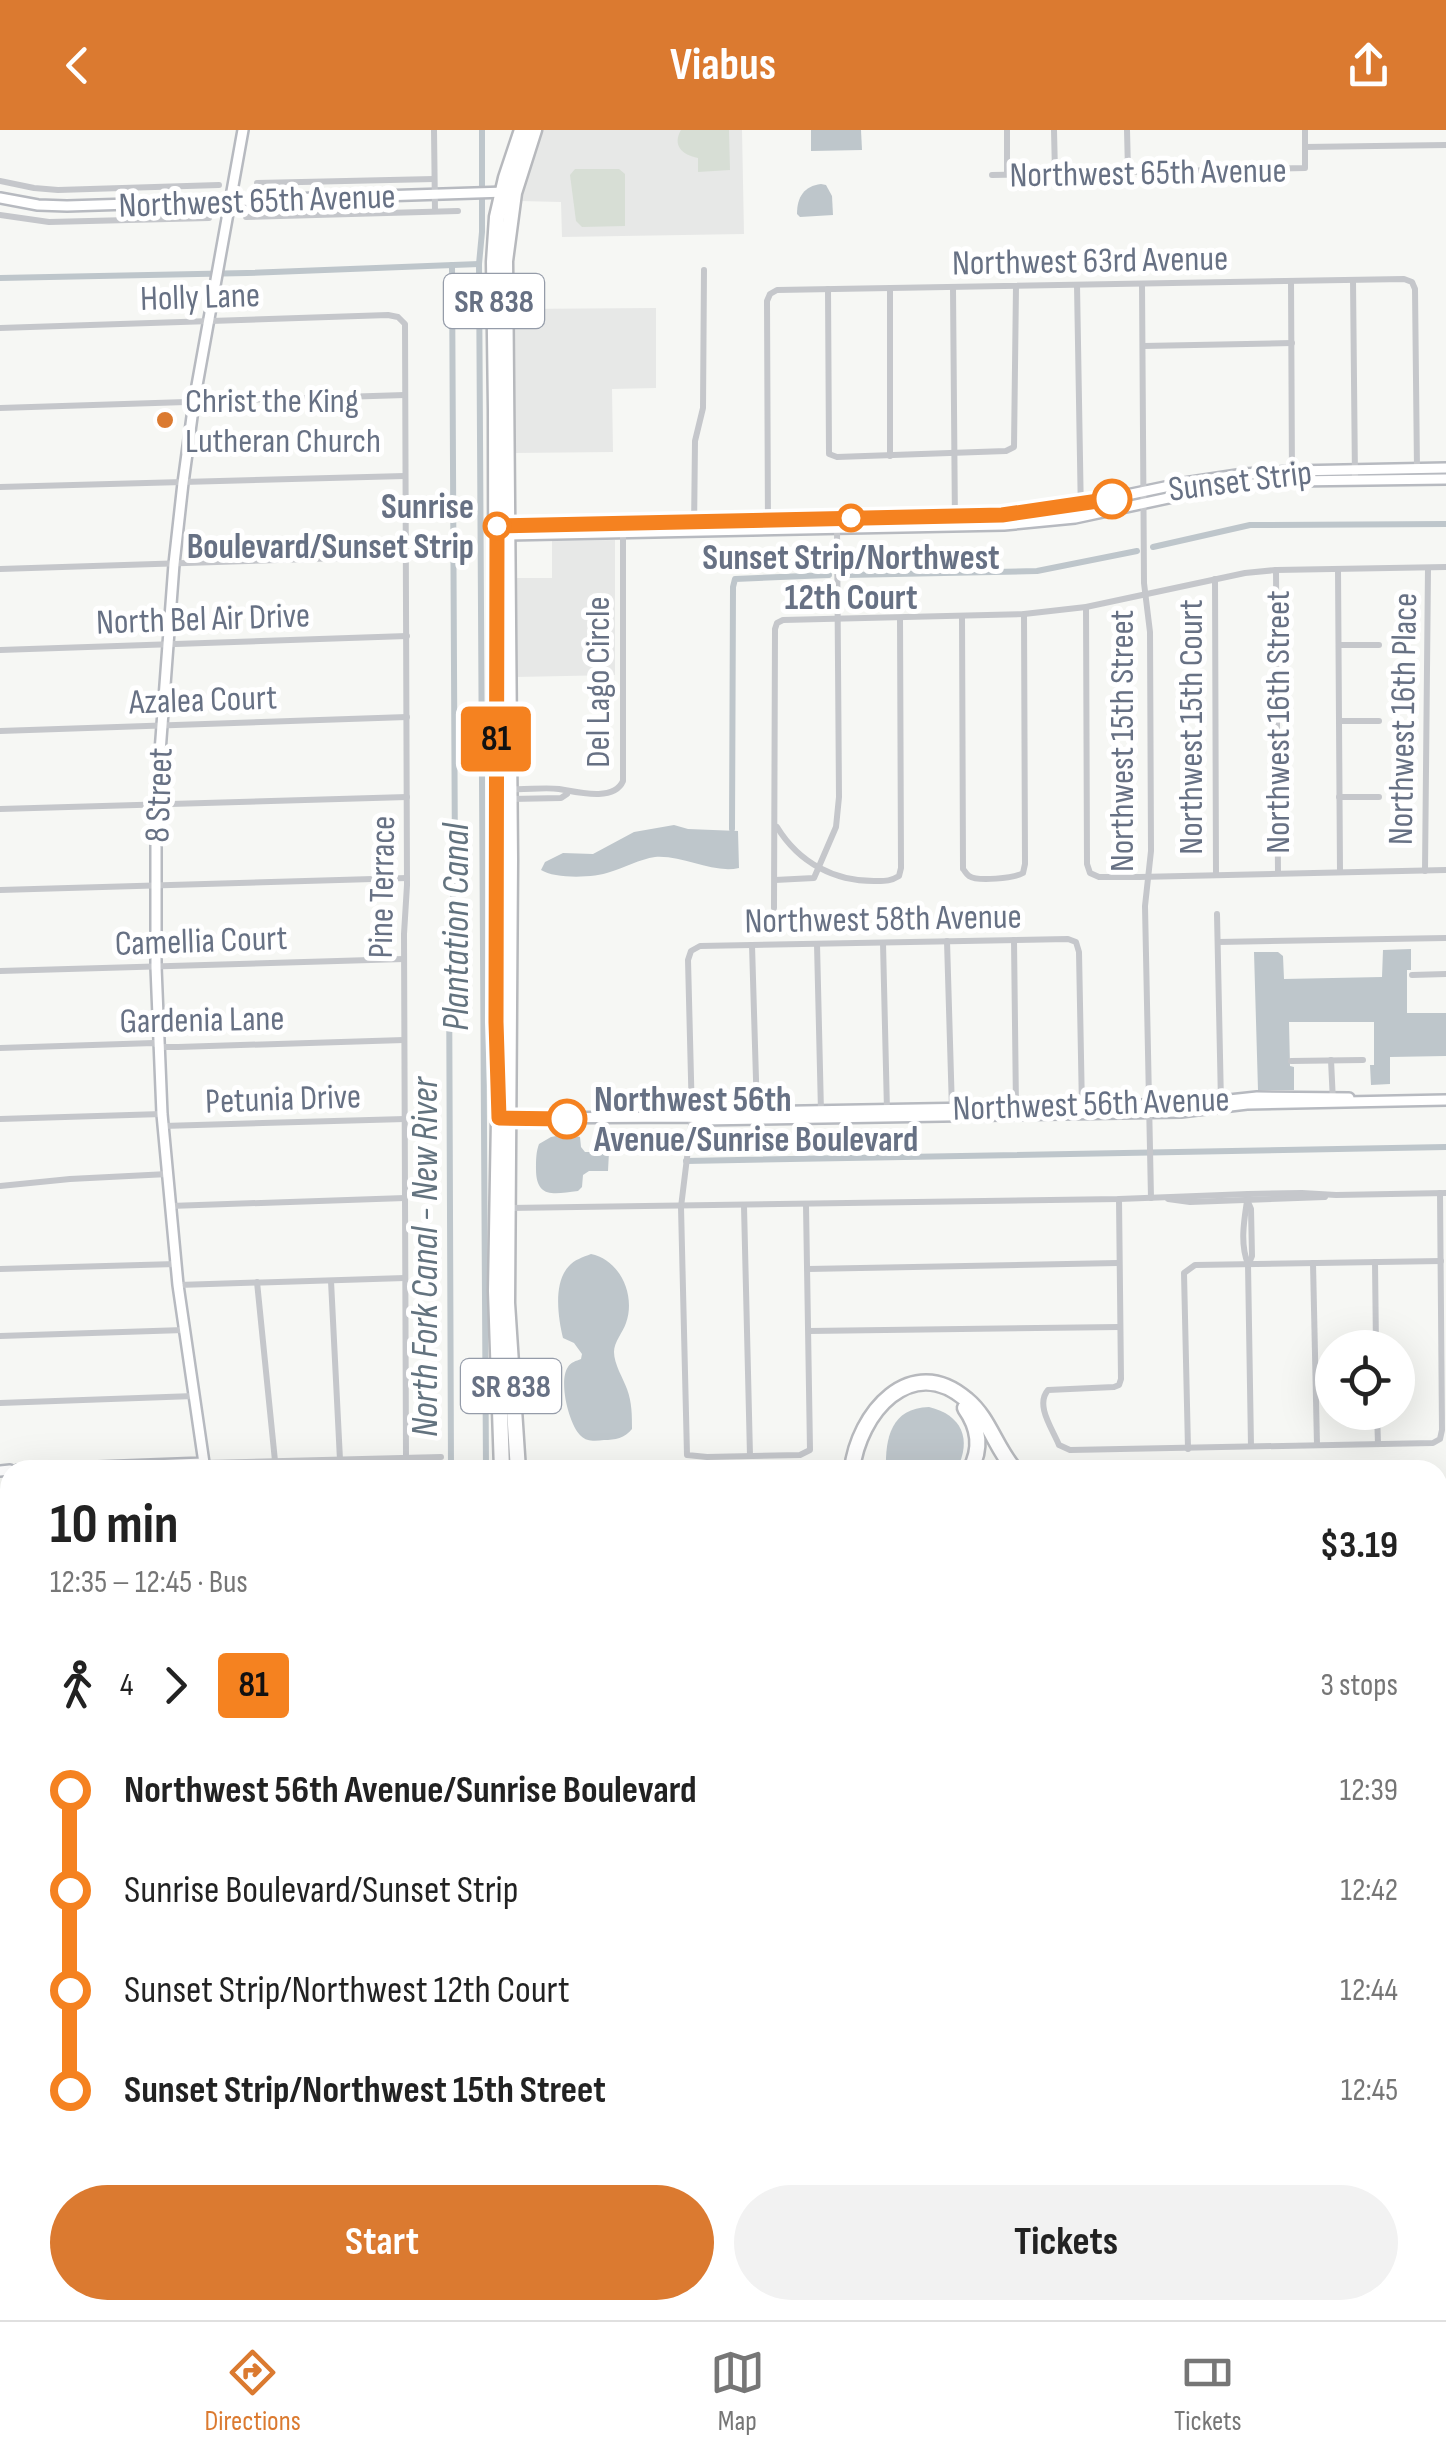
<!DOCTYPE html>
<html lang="en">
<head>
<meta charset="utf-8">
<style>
  :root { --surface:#fff; --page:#f2f2f2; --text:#222; --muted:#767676; --line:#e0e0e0; --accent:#db7a30 }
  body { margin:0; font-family:"Sofia Sans Condensed",sans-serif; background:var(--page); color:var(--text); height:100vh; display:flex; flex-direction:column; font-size:38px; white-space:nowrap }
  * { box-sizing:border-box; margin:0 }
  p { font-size:32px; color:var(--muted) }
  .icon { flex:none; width:55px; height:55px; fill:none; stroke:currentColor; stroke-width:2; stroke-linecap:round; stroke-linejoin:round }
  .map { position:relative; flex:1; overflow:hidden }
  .sheet { position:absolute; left:0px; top:1330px; width:1448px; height:860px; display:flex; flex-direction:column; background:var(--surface); border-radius:30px 30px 0 0; box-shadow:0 10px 40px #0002 }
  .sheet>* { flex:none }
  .badge { padding:0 20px; border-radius:8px; font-size:35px; line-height:65px }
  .controls { position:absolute; left:1315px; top:1200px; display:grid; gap:20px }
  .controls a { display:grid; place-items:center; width:100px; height:100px; border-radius:50%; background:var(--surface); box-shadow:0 10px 40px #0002; font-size:50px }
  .map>.badge { position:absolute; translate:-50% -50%; box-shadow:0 0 0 5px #fff }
  .legs { display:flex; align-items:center; gap:15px; height:110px; padding:0 50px; font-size:32px }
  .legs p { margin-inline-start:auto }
  .overview { display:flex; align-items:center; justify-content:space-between; height:170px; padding:0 50px }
  h1 { font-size:55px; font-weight:700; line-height:75px }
  .primary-button { display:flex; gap:20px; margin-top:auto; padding:20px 50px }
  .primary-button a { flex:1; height:115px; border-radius:60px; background:var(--accent); color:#fff; font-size:40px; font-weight:700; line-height:115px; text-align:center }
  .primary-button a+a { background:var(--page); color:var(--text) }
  ul { padding:0 50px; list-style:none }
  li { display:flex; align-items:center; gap:35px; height:100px; font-size:38px }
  li i { display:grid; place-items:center; width:15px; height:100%; margin:0 12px; background:currentColor }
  li i::after { content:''; width:25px; height:25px; margin:-12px; border:8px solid; border-radius:50%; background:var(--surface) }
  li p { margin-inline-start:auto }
  li:first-child i { background:linear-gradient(#0000 50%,currentColor 0) }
  li:last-child i { background:linear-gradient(currentColor 50%,#0000 0) }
  header { display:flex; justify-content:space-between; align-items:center; height:130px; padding:0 50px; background:var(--accent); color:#fff; font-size:45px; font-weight:700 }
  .menu { display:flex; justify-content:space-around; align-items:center; height:140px; border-top:2px solid var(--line); background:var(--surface); font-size:28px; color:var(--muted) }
  .menu a { display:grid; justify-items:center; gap:5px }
  .menu .active { color:var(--accent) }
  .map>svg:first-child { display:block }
  .built { fill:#e7e8e7 }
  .green { fill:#d7ded5 }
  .water { fill:#bec6cb }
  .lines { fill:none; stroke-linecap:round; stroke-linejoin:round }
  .canal { stroke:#bec6cb; stroke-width:6 }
  .secondary-casing { stroke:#b7bac0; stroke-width:14 }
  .primary-casing { stroke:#b8babf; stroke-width:15 }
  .highway-casing { stroke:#b7b9bd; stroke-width:19 }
  .street { stroke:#c5c7cb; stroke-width:6 }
  .secondary { stroke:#fff; stroke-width:9 }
  .primary { stroke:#fff; stroke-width:10 }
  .highway { stroke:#fff; stroke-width:14 }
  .line-1-casing { stroke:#fff; stroke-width:22 }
  .line-1 { stroke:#f58220; stroke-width:15 }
  .poi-dot { fill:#db7a30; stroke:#fff; stroke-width:4 }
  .stop-1-dot { fill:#fff; stroke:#f58220; stroke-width:5 }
  .labels { text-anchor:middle; stroke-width:10; stroke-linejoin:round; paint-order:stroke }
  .shield { fill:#fff; stroke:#959ca9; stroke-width:2.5 }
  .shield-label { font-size:32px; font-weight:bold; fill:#677184 }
  .street-label { font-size:35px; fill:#677184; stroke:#fff }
  .poi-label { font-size:35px; fill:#677184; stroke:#fff; text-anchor:start }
  .stop-label { font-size:35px; font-weight:bold; fill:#677184; stroke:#fff; text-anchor:end }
  .water-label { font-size:38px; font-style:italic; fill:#63737f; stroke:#fff }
</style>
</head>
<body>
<header><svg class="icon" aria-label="back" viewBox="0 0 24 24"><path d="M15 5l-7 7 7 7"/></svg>Viabus<svg class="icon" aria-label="share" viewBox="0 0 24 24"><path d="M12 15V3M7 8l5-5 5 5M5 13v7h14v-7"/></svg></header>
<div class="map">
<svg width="1446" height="2190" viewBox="0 0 1446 2190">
  <rect width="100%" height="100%" fill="#f6f7f4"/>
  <g class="built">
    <path d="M541,0H742L744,104L562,107L561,72L520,71Z"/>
    <path d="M656,178V258L612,259L613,322L514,323L513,179Z"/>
    <path d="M615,410V545L516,547V448H552V411Z"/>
  </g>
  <g class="green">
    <path d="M681,0H729L730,40L698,42V28C682,25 672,15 681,0Z"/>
    <path d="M575,39H619L625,44V96L582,97L576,91L570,45Z"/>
  </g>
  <g class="water">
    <path d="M811,0H861L862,20L811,21Z"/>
    <path d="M821,54L826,55L832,66L833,85L800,87L797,84C797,67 804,56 821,54Z"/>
    <path d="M674,695L688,699L738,701L739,738C713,744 684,725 655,727C640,729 624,738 610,742C594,748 555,749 541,740L545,732L563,723L593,724L634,702Z"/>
    <path d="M1411,819V840H1407V883H1446V926L1390,927V954L1371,955L1370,935H1374V892H1289L1290,936L1294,937V960H1258L1254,822H1278L1283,826L1284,849L1382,847L1383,820Z"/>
    <path d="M567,1004L580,1007L581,1017L585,1022H609L608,1041H589L583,1045L582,1057L578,1061C554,1064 536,1069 536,1039C536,1030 536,1022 539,1014L551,1007Z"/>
    <path d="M591,1124C620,1130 636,1165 626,1193C623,1202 614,1212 614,1222C614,1234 623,1248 627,1259C632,1272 632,1286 632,1299C625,1308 615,1310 604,1310C596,1311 587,1312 581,1306C569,1295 558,1251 568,1237C571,1232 576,1231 581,1229L582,1224L574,1213L563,1208C558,1187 553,1153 569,1136C574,1130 583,1127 591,1124Z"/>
    <path d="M929,1277C962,1285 972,1309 957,1339L886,1340C885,1308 891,1278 929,1277Z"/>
  </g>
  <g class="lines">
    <g class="canal">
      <path d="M482,0V102L479,134L486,1340"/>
      <path d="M0,148L247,143L479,134"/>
      <path d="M1153,417L1250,395L1446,394"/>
      <path d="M846,445L1037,441L1137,421"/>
      <path d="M732,699L733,457L735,449L829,445"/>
      <path d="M686,1031L1446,1017"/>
      <path d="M451,1340L449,824L455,738L452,135"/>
      <path d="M0,1458L10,1456"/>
      <path d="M1438,2032H1446"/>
      <path d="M481,2180V2190"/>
      <path d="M954,2180L955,2190"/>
    </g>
    <g class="secondary-casing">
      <g id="secondary">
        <path d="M0,68L38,75L67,76L506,62"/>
        <path d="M503,395L1002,385L1079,375L1184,353L1244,344L1293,341L1446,338"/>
        <path d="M503,405L1004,395L1075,388L1201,361L1238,355L1292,351L1446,349"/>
        <path d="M692,987L700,983L1192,974L1257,967L1349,968"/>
        <path d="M505,988L692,987L700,990L1181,982L1247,974L1446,970"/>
        <path d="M18,1340L204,1333L178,1155L162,984L156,837V676L174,434L183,353L194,272L243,0"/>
        <path d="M0,1341L10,1340"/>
        <path d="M1438,1735L1446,1734"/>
        <path d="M1438,1985H1446"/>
        <path d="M0,2113H10"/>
        <path d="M907,2180L908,2190"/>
        <path d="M1372,2180L1373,2190"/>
        <path d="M1379,2180L1380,2190"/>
      </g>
    </g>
    <g class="primary-casing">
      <g id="primary">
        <path d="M514,2180V2190"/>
        <path d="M502,2190V2180"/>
      </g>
    </g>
    <g class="highway-casing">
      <g id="highway">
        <path d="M965,1278C979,1298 982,1318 970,1340"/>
        <path d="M502,1340L496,1161L499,988L497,929L496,280L494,132L497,87L506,48L522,0"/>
        <path d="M518,1340L507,1173L510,730L505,131L514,63L534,0"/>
        <path d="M852,1340C858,1284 911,1221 967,1270C989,1288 996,1319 1015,1340"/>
        <path d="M1438,1374H1446"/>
        <path d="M1438,1389H1446"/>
        <path d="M0,1476L10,1474"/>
        <path d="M0,1506L10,1504"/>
      </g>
    </g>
    <g class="street">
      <path d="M434,0L435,81"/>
      <path d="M1007,0V44"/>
      <path d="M1054,0L1055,43"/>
      <path d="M1127,0L1128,41"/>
      <path d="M1305,17L1446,15"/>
      <path d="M992,45L1305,38V0"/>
      <path d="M0,51L34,58L58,60L219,55"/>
      <path d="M257,53L434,49"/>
      <path d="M0,85L49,92L209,88"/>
      <path d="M246,87L458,81"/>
      <path d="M1353,150L1355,350"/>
      <path d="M1291,151L1292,351"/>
      <path d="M1142,154L1144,453L1150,502L1151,721L1145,776L1151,1068"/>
      <path d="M1077,155L1081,387"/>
      <path d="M890,158V326"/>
      <path d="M953,158L955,396"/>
      <path d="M828,159L829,324L837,327L1006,321L1014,317L1016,156"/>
      <path d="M0,198L388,185L398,187L405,194L407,755L404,804L406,1327"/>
      <path d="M1143,216L1292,213"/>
      <path d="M0,278L405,265"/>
      <path d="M0,357L405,346"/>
      <path d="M768,400L767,171L770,164L777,160L1404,149L1412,152L1415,159L1417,340"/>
      <path d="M694,401L695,311L703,278L704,140"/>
      <path d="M0,439L406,426"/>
      <path d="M1338,439L1340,742"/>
      <path d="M1276,440L1278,743"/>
      <path d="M1215,449L1216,745"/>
      <path d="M1086,477L1087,734L1090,743L1099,747H1139L1446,740"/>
      <path d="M962,486L963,739C965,741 966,744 969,746C978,752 1014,748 1023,743L1025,734L1024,484"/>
      <path d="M1339,515H1379"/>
      <path d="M0,520L407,506"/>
      <path d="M1339,591H1379"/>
      <path d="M0,601L407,587"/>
      <path d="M511,659C526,660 544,657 559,659C577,662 614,672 623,651V392"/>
      <path d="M1339,667H1379"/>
      <path d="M511,669L561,668L567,664"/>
      <path d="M0,679L407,667"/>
      <path d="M777,697C799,733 835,752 877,751C886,751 891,751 899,746L901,738L900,488"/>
      <path d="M1425,741L1428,438"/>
      <path d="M775,750L814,748L836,697L839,667L837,398"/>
      <path d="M0,760L407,748"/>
      <path d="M774,778L775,499L777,493L783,490L1024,484L1086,477L1245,443L1276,440L1446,437"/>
      <path d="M1217,784L1221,973"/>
      <path d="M1014,810L1016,978"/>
      <path d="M947,811L952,980"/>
      <path d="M1218,812L1446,808"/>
      <path d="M883,813L887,981"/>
      <path d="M817,814L821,982"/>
      <path d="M752,815L757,983"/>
      <path d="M0,841L404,829"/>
      <path d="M1412,845L1446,844"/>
      <path d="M0,918L154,913L160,917H178L404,910"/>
      <path d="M1331,930L1333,972"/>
      <path d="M1291,931L1363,930"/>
      <path d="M0,989L162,984"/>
      <path d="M163,996L405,989"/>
      <path d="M0,1056L70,1049L168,1044"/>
      <path d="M1248,1064C1245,1086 1239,1112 1248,1134L1251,1316"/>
      <path d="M1119,1069L1121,1249L1119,1255L1114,1257L1048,1260C1035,1275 1052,1298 1059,1315L1070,1320L1433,1313L1440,1309L1442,1300L1440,1063"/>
      <path d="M1168,1069L1190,1072L1325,1067"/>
      <path d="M1248,1072L1251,1079L1252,1126L1249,1133"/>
      <path d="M806,1075L810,1320L800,1325L707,1327L687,1325L681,1077L692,987L688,830L691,821L700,816L1068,809L1076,812L1079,822L1082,979"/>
      <path d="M170,1076L405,1068"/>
      <path d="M744,1076L750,1326"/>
      <path d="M509,1078L1119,1069L1248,1064L1302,1063L1336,1065L1446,1063"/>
      <path d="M1375,1132L1376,1218"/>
      <path d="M1313,1133L1317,1315"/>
      <path d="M0,1139L176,1134"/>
      <path d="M808,1139L1118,1133"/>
      <path d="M331,1151L340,1330"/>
      <path d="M257,1152L275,1331"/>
      <path d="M178,1155L405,1148"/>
      <path d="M809,1201L1119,1197"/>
      <path d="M0,1206L184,1200"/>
      <path d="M0,1273L194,1266"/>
      <path d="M1377,1282L1378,1314"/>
      <path d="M1188,1319L1184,1143L1195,1135L1441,1131"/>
      <path d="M204,1333L441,1327"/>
      <path d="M0,1410L10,1407"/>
      <path d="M1438,1501H1446"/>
      <path d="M0,1604L10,1602"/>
      <path d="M0,1797H10"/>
      <path d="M0,1966H10"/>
      <path d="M0,2038H10"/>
      <path d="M1438,2104H1446"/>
      <path d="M44,2180L45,2190"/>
      <path d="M110,2180V2190"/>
      <path d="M243,2180V2190"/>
      <path d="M599,2180V2190"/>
      <path d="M691,2180V2190"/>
      <path d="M995,2180L996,2190"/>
      <path d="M1070,2180L1071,2190"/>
      <path d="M1145,2180V2190"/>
      <path d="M1219,2180L1220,2190"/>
      <path d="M1296,2180L1297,2190"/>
      <path d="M323,2190V2180"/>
      <path d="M656,2190V2180"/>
    </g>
    <use href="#secondary" class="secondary"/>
    <use href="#primary" class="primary"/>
    <use href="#highway" class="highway"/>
  </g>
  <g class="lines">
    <g class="line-1-casing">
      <path id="line-1" d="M567,989L499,988L496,892L497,396L1002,385L1112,369"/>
    </g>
    <use href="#line-1" class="line-1"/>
  </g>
  <circle class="poi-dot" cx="165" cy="290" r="10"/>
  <g class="stop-1-dot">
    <circle cx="1112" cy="369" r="18"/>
    <circle cx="851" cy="388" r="12"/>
    <circle cx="497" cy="396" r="12"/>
    <circle cx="567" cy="989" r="18"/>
  </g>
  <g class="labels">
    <g class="shield">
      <rect x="444" y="144" width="100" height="54" rx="8"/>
      <rect x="461" y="1229" width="100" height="54" rx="8"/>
    </g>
    <g class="shield-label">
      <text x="494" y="182">SR 838</text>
      <text x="511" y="1267">SR 838</text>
    </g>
    <g class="street-label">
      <text transform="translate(1148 42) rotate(-1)" y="12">Northwest 65th Avenue</text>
      <text transform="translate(257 70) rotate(-2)" y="12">Northwest 65th Avenue</text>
      <text transform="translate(1090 130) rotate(-1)" y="12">Northwest 63rd Avenue</text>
      <text transform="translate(200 166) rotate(-2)" y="12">Holly Lane</text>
      <text transform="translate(1240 350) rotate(-7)" y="12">Sunset Strip</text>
      <text transform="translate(203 488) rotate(-2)" y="12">North Bel Air Drive</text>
      <text transform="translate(597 552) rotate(-90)" y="12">Del Lago Circle</text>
      <text transform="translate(203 569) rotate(-2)" y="12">Azalea Court</text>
      <text transform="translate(1402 589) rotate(-89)" y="12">Northwest 16th Place</text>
      <text transform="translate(1277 592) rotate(-90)" y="12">Northwest 16th Street</text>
      <text transform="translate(1190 597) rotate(-90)" y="12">Northwest 15th Court</text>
      <text transform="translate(1121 611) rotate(-90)" y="12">Northwest 15th Street</text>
      <text transform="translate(158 665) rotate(-88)" y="12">8 Street</text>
      <text transform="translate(381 757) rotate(-89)" y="12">Pine Terrace</text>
      <text transform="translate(883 788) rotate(-1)" y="12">Northwest 58th Avenue</text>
      <text transform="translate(201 810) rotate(-2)" y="12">Camellia Court</text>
      <text transform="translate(202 889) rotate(-1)" y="12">Gardenia Lane</text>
      <text transform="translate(283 968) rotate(-2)" y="12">Petunia Drive</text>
      <text transform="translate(1091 973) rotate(-2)" y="12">Northwest 56th Avenue</text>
    </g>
    <g class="poi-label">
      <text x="185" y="282">Christ the King<tspan x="185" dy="40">Lutheran Church</tspan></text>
    </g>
    <g class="stop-label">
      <text x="474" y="388">Sunrise<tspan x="474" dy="40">Boulevard/Sunset Strip</tspan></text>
      <text x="851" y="439" text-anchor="middle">Sunset Strip/Northwest<tspan x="851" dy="40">12th Court</tspan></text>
      <text x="594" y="981" text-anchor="start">Northwest 56th<tspan x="594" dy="40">Avenue/Sunrise Boulevard</tspan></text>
    </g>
    <g class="water-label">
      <text transform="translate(455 797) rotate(-90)" y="13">Plantation Canal</text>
      <text transform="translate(424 1127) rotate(-90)" y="13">North Fork Canal - New River</text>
    </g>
  </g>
</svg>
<div class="controls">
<a><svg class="icon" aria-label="locate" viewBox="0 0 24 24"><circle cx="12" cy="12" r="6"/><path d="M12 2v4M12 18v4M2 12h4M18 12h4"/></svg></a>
</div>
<b class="badge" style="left:496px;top:609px;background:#f58220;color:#111">81</b>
<section class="sheet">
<div class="overview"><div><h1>10 min</h1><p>12:35 – 12:45 · Bus</p></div><b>$3.19</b></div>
<div class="legs"><svg class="icon" aria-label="walk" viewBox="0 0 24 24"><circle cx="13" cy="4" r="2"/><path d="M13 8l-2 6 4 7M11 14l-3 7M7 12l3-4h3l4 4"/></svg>4<svg class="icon" aria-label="forward" viewBox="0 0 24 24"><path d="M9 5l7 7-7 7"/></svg><b class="badge" style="background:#f58220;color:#111">81</b><p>3 stops</p></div>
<ul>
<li><i style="color:#f58220"></i><b>Northwest 56th Avenue/Sunrise Boulevard</b><p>12:39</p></li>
<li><i style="color:#f58220"></i><span>Sunrise Boulevard/Sunset Strip</span><p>12:42</p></li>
<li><i style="color:#f58220"></i><span>Sunset Strip/Northwest 12th Court</span><p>12:44</p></li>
<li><i style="color:#f58220"></i><b>Sunset Strip/Northwest 15th Street</b><p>12:45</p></li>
</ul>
<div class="primary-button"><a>Start</a><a>Tickets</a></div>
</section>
</div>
<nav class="menu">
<a class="active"><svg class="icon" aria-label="directions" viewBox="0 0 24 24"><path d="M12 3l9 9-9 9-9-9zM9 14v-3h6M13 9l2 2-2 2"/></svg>Directions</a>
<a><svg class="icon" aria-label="map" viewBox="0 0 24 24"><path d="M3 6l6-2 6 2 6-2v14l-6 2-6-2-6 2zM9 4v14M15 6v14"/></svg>Map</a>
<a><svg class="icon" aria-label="tickets" viewBox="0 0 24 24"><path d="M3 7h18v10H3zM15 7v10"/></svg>Tickets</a>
</nav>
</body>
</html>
